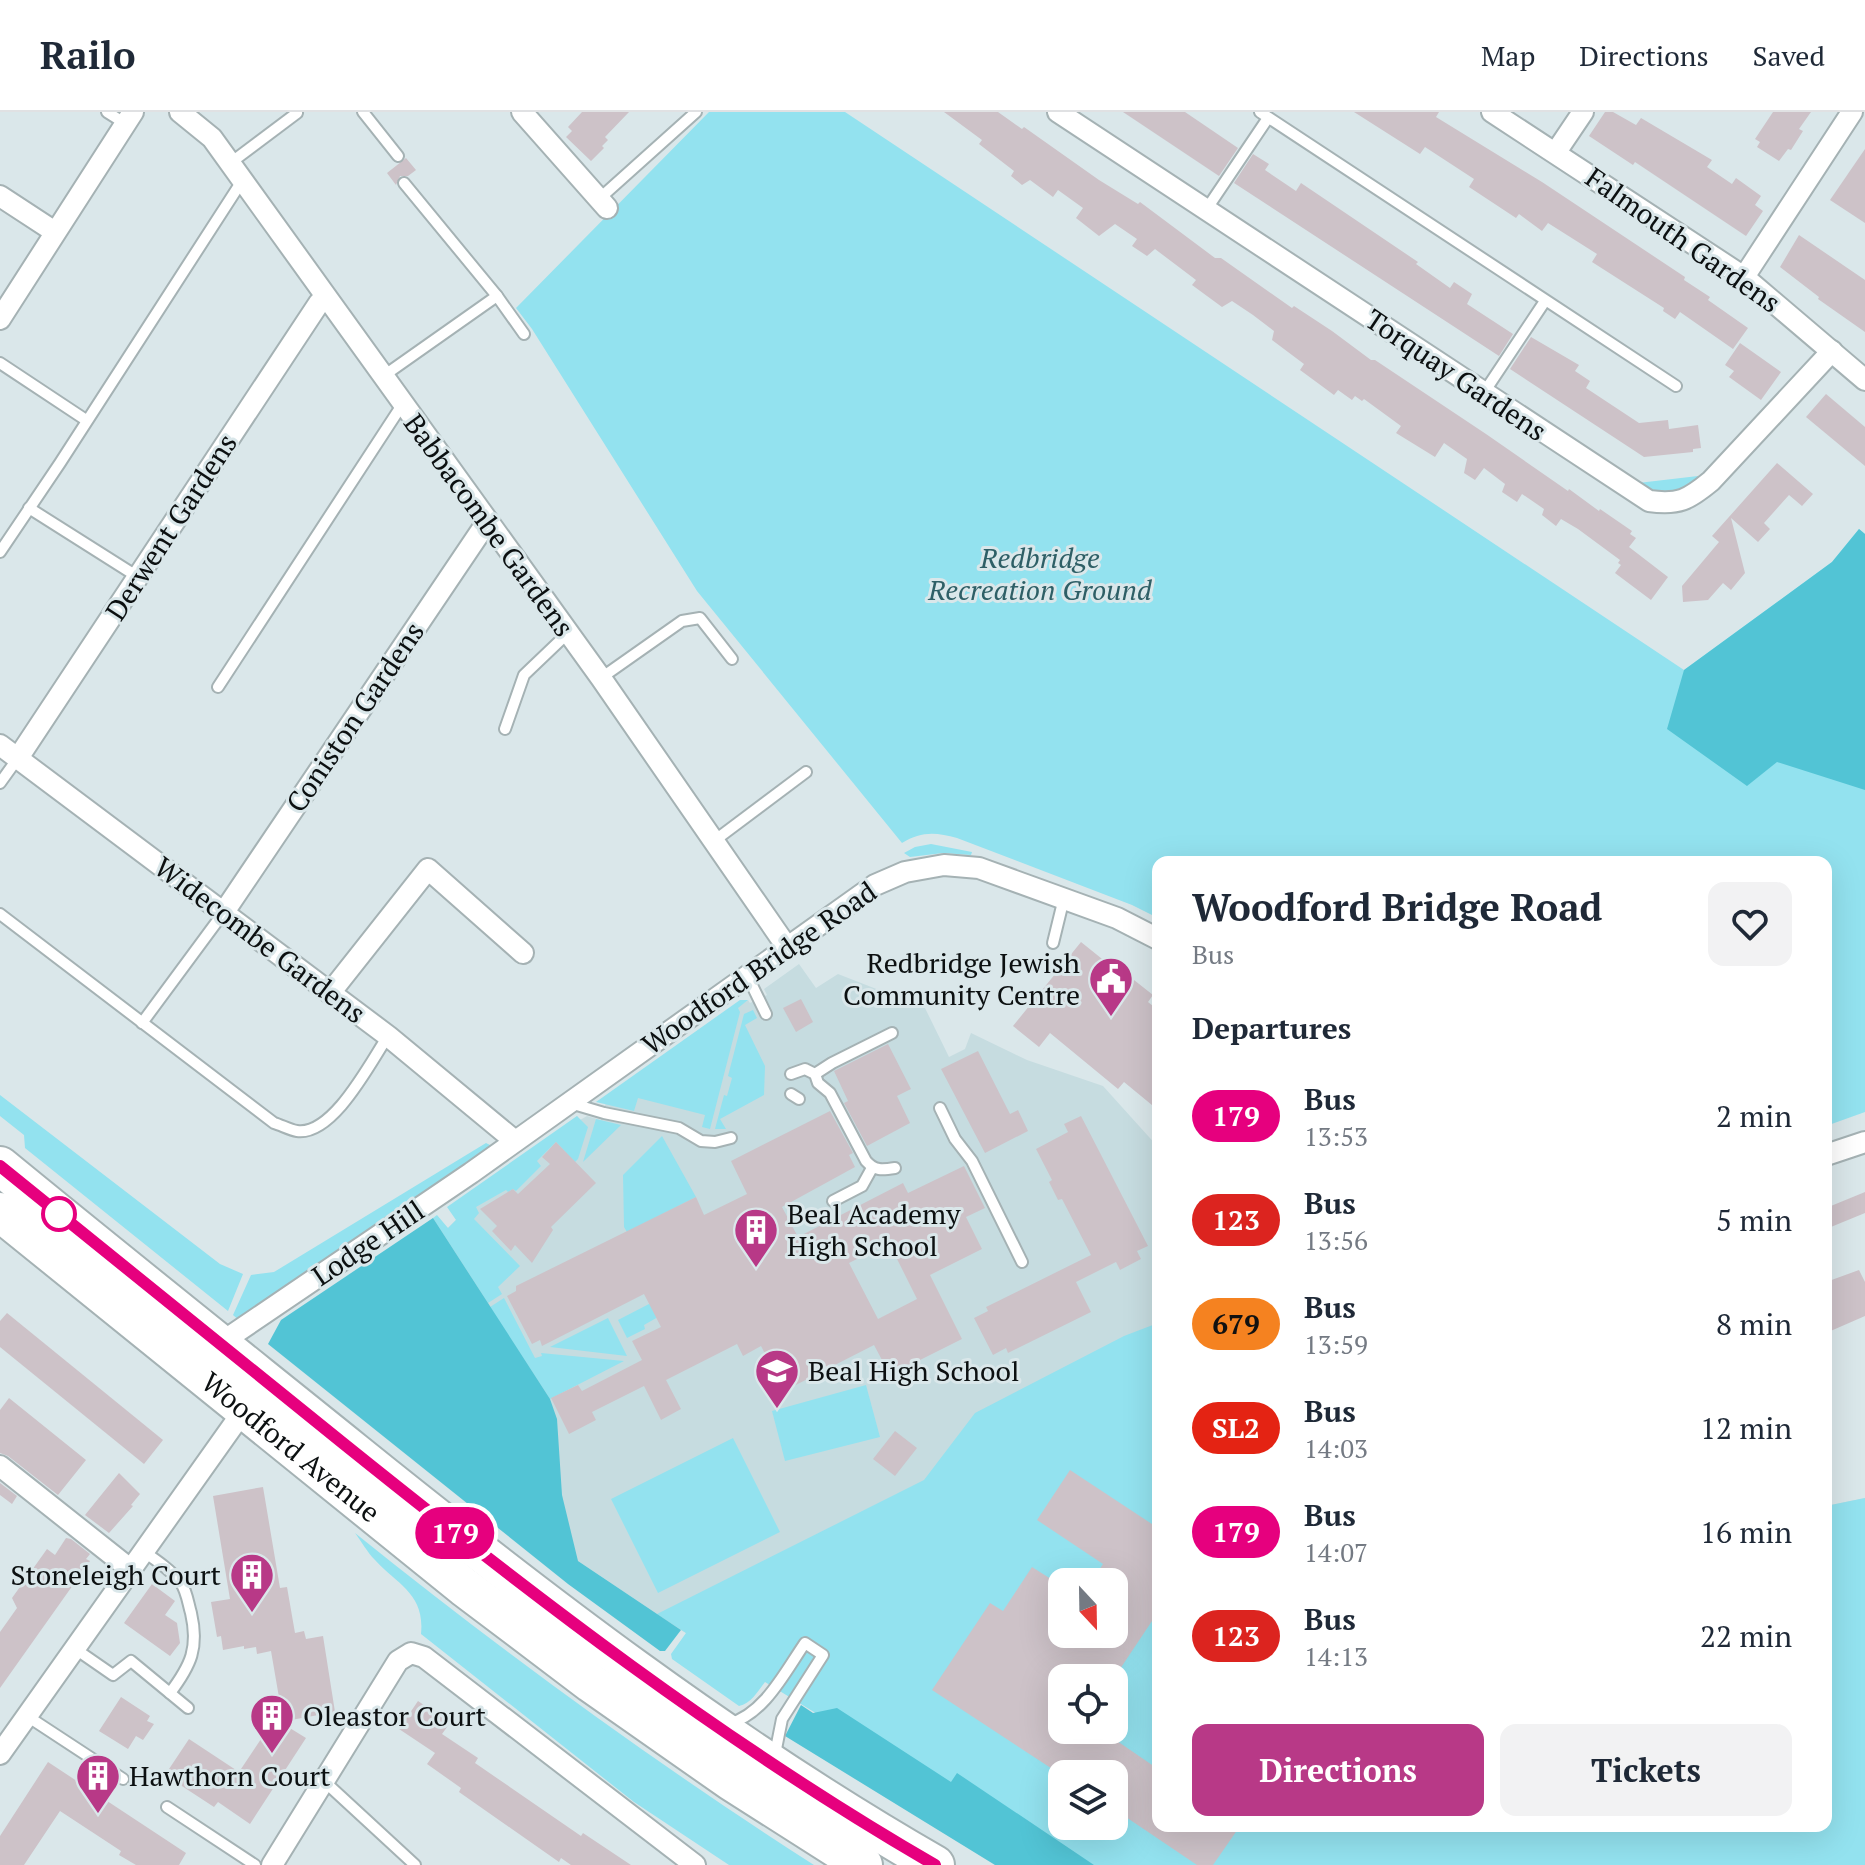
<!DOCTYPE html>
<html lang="en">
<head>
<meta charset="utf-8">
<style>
  :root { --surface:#fff; --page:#f2f2f3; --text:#1f2937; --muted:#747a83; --line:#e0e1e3; --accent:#b83987 }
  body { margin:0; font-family:"PT Serif",serif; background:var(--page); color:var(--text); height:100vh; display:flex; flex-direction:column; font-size:30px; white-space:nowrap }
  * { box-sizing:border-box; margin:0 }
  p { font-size:26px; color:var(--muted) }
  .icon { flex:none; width:44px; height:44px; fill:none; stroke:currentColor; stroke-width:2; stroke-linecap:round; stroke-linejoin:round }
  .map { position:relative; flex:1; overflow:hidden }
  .sheet { position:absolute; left:1152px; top:744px; width:680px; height:976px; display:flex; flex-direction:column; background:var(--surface); border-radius:16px; box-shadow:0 8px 32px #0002 }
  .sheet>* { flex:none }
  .badge { padding:0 16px; border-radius:26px; font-size:28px; line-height:52px }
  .needle { width:52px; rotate:158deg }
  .buttons { position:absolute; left:1048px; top:1456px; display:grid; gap:16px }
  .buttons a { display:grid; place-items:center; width:80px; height:80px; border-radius:16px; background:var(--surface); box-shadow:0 8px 32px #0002; font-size:40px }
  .map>.badge { position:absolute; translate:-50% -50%; box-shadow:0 0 0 4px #fff }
  h2 { padding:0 40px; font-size:30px; line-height:72px }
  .round { display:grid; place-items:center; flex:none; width:84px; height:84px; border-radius:16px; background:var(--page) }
  .head { display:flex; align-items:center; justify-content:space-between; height:136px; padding:0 40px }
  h1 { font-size:38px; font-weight:800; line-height:60px }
  .cta { display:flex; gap:16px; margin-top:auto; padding:16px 40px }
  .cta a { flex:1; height:92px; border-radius:16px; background:var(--accent); color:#fff; font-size:32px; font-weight:800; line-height:92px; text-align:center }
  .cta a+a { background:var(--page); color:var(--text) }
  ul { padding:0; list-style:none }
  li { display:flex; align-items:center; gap:24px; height:104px; padding:0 40px }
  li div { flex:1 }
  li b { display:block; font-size:30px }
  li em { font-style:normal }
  li .badge { min-width:88px; font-weight:700; text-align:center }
  header { display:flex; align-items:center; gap:48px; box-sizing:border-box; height:112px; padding:0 40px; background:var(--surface); border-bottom:2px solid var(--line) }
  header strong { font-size:38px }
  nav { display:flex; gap:44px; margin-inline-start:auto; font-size:28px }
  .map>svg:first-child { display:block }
  .built { fill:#c6dce0; fill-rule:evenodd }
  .green { fill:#93e2ef; fill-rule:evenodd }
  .forest { fill:#52c4d5 }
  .building { fill:#cdc2c8; fill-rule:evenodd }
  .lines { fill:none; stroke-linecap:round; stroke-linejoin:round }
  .lane-casing { stroke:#a5b2b4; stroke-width:14 }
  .street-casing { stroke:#a5b2b4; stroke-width:24 }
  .highway-casing { stroke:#a5b2b4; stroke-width:42 }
  .lane { stroke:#fff; stroke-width:10 }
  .street { stroke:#fff; stroke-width:20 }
  .highway { stroke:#fff; stroke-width:38 }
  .line-casing { stroke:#fff; stroke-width:18 }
  .line { stroke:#e6007e; stroke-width:12 }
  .stop-dot { fill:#fff; stroke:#e6007e; stroke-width:4 }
  .labels { text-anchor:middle; stroke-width:6; stroke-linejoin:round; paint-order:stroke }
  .street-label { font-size:28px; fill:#0c1011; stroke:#dae7ea }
  .park-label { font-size:28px; font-style:italic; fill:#2e5f66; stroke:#dae7ea }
  .poi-label { font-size:28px; fill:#0c1011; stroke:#dae7ea; text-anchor:start }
</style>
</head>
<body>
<header>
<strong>Railo</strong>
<nav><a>Map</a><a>Directions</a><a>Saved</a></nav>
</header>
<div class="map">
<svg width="1865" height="1753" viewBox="0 0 1865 1753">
  <rect width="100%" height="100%" fill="#dae7ea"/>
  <path class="built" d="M799,852L816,876L838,862L925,896L949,945L965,937L971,921L1027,948L1103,974L1158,1035V1714H1826V1394L1865,1386V1753H1064L681,1518L578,1449L291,1210L433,1106L448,1116L494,1069L577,1004L580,1008L587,1004L601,1008L606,990L748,888L750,891L767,883L764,877ZM1062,1470H1114V1522H1062ZM1062,1566H1114V1618H1062ZM1062,1662H1114V1714H1062Z"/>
  <g class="green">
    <path d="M709,0H845L1684,558L1832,450L1859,417L1865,422V1000L1826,1014V750H1158V806L1132,793L957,726C936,720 921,719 902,731L697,479L532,217L516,196Z"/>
    <path d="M1698,364L1701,366C1680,383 1661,384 1638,371Z"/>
    <path d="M931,732L972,740L971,743L943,741L910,745L904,741L915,735Z"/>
    <path d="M740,888H748L738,896L740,900L710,1017L702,1015L705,1003L638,986L634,999L596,990Z"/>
    <path d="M753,898L757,906L745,913L765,954L764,983L720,1007L726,1017H715L724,983L727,984L732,966L728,964L744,902Z"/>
    <path d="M0,983L220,1152L243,1162L228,1199L25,1036L24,1023L0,1004Z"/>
    <path d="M577,1004L588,1015L578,1047L575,1050L556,1030L537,1049L541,1054L516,1079L513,1077L508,1080L506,1078L476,1095L479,1101L474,1107L520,1154L498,1175L502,1182L488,1191L433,1106L437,1103L448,1116L456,1108L447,1095Z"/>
    <path d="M596,1007L621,1013L583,1050Z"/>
    <path d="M662,1024L696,1085L627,1120L624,1115L623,1063Z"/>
    <path d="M486,1031L492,1034L241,1210L233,1203L251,1163L274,1160Z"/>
    <path d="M504,1186L535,1246L542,1244L541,1241L624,1249L550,1287L490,1195Z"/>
    <path d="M649,1192L665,1201L644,1213L645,1217L627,1226L618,1208Z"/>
    <path d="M608,1206L627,1244L550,1235Z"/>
    <path d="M1158,1211V1714H1826V1394L1865,1386V1753H1064L765,1570C758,1579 751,1592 739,1594L672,1547L671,1542L686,1521L657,1502L924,1368L975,1301L1124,1224ZM1062,1470H1114V1522H1062ZM1062,1566H1114V1618H1062ZM1062,1662H1114V1714H1062Z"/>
    <path d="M866,1273L880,1325L785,1349L772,1299Z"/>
    <path d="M733,1326L780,1420L658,1481L611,1387Z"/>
    <path d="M355,1421C503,1540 655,1651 814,1753H729L634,1690L421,1522C425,1482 398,1473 375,1448C367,1440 362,1430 355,1421Z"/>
  </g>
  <g class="forest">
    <path d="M1859,417L1865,422V678L1777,650L1747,674L1667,617L1684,558L1832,450Z"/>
    <path d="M433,1106L550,1287L557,1307L562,1383L578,1449L681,1518L665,1539H660L568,1472L268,1232L281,1208Z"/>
    <path d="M801,1593L813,1601L837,1596L951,1670L957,1661L1094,1753H995L785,1624Z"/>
  </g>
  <g class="building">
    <path d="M582,0H629L605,25L608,28L602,34L604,36L591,49L566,25L572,19L568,15Z"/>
    <path d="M944,0H998L1022,17L1024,15L1099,68L1138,92L1140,90L1215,146H1221L1292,196L1294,194L1332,219L1371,248H1375L1486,322L1568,379L1569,377L1599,399L1600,397L1632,419L1630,422L1636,426L1629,435L1668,465L1651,488L1615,461L1621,453L1618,451L1620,448L1578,417L1561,407L1556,414L1542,403L1544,397L1522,382L1517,390L1502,380L1505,372L1484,356L1475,368L1464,361L1467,347L1444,331L1435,345L1396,321L1401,314L1364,287L1362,289L1355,284L1352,288L1338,278L1334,283L1300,258L1304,252L1272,228L1274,219L1253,203L1232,189L1222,195L1192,173L1196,168L1155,137L1147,144L1132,134L1137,127L1115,112L1099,124L1076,106L1083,96L1058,78L1053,85L1030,68L1022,73L1011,64L1014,59L979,32L982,28Z"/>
    <path d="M1123,0H1185L1238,36L1219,64Z"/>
    <path d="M1354,0H1439L1436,5L1542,70L1685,165L1684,168L1710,185L1708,188L1748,216L1733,237L1680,200L1675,207L1663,199L1664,196L1592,150L1597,142L1548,111L1542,119L1519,102L1516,106L1469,75L1474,67L1425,35L1420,42Z"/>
    <path d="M1605,0H1613L1636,13L1641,6L1712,48L1707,55L1732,72L1736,66L1761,84L1755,93L1763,99L1746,124L1635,50L1633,53L1589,24Z"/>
    <path d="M1773,0H1811L1799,17L1803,19L1791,38L1788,37L1779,49L1757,35L1760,30L1755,27Z"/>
    <path d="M1865,37V111L1830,88Z"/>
    <path d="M1253,42L1269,52L1265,58L1296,79L1301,71L1418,150L1416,152L1450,176L1454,170L1472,182L1467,192L1513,222L1499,244L1234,71Z"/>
    <path d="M406,46L416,58L408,64H400L396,73L387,61Z"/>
    <path d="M1799,123L1865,168V220L1818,187L1819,185L1780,155Z"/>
    <path d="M1531,225L1579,253L1575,259L1590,269L1586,276L1639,311L1668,308L1669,317L1698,313L1701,336L1693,337V340L1644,345L1510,257Z"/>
    <path d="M1740,231L1781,260L1761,288L1729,265L1734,259L1725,253Z"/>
    <path d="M1826,282L1865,315V354L1806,305Z"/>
    <path d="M1777,351L1813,382L1802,394L1789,383L1764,411L1770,417L1758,430L1731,406L1745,461L1731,478L1723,471L1708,488L1683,490L1682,474L1719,430L1712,424Z"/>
    <path d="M1081,830L1132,871L1134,868L1153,883L1148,890L1158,898V998L1124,970L1118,977L1050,921L1039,935L1013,914Z"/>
    <path d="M801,887L813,910L796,920L783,896Z"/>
    <path d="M888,932L911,977L897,984L910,1011L867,1034L844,991L848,989L834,959Z"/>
    <path d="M978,939L1010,1002L1018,998L1028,1019L985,1041L941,957Z"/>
    <path d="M830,999L853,1041L849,1043L855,1055L782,1095L798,1125L903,1071L908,1081L964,1054L985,1096L966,1105L982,1137L930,1163L962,1227L890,1263L874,1233L784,1279L761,1234L743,1244L737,1232L666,1268L681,1297L661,1308L644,1274L592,1300L596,1308L569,1322L551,1286L578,1273L582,1279L642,1248L632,1229L661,1215L644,1182L542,1234L540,1228L532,1232L507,1184L516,1179V1174L696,1085L704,1103L747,1082L731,1049ZM889,1131L917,1187L878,1207L849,1151Z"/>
    <path d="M1081,1004L1148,1134L1137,1139L1141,1147L1120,1158L1116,1150L1076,1170L1091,1200L1008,1241L1006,1236L993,1243L974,1206L988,1199L986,1195L1091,1143L1062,1087L1058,1088L1049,1070L1052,1068L1036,1037L1068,1020L1064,1012Z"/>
    <path d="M556,1030L596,1071L551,1115L553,1118L532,1151L515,1133L511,1139L492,1119L497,1114L480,1097L513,1077L518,1082L550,1052L542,1045Z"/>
    <path d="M1865,1080V1101L1826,1117V1096Z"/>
    <path d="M1859,1158L1865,1170V1204L1826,1221V1170Z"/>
    <path d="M7,1201L163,1328L144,1352L0,1235V1209Z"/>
    <path d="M9,1286L86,1348L58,1383L8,1344L0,1341V1298Z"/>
    <path d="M895,1319L917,1336L895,1364L873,1347Z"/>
    <path d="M1070,1358L1158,1416V1500L1114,1566H1062V1618H1101L1158,1657V1714H1240L1213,1753H1197L1114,1697V1662H1060L932,1578L990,1491L1003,1499L1032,1455L1062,1474V1522H1114V1470H1091L1103,1452L1037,1408Z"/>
    <path d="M119,1361L140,1382L131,1393L133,1394L109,1421L85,1403Z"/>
    <path d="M0,1371L17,1384L12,1392L0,1383Z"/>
    <path d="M263,1375L280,1476L287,1475L295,1521L304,1519L306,1527L323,1524L335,1600L280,1610L306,1626L250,1712L218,1690L214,1695L165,1663L189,1627L239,1660L281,1597L271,1539L257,1542L256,1535L244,1537V1534L223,1538L221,1524L217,1525L211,1490L230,1487L213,1384Z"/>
    <path d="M66,1426L71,1427L90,1442L86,1447L90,1449L0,1576V1520L17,1496L12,1486L47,1437L55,1443Z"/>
    <path d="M152,1472L175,1489L165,1503L177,1511L180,1531L170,1544L124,1511Z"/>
    <path d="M121,1585L150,1604L147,1609L154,1612L143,1628L136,1624L128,1637L99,1619Z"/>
    <path d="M418,1589L450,1611L442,1622L478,1646L475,1651L581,1724L583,1721L631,1753H571L561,1746L559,1750L459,1680L461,1676L427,1652L435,1641L399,1617Z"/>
    <path d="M48,1650L186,1741L179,1753H136L119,1743L121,1739L60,1699L24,1753H0V1724Z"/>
  </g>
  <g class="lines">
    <g class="lane-casing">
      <g id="lane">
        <path d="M107,0L126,12"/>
        <path d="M363,0L398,44"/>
        <path d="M1260,0L1676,274"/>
        <path d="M229,52L297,1"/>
        <path d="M404,71L497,184L524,222"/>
        <path d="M599,87L696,0"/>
        <path d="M1206,98L1268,6"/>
        <path d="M0,251L86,308"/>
        <path d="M382,265L497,184"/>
        <path d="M1483,282L1545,189"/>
        <path d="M29,396L138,465"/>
        <path d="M0,440L60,351L242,69"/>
        <path d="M601,566L682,509L700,506L732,547"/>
        <path d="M218,575L402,293"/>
        <path d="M505,617L524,563L568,521"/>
        <path d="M0,671L18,646"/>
        <path d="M714,729L806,660"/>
        <path d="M0,802L274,1011C281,1013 290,1018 297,1019C333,1024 370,951 388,924"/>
        <path d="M1053,831L1064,786"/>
        <path d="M747,863L766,902"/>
        <path d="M142,911L224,800"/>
        <path d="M791,962L805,957L815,962L818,971L830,981L866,1049C875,1059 882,1058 895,1056"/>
        <path d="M815,962L832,951L892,921"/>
        <path d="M791,982L799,987"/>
        <path d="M570,991L604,1001L679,1016L701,1029L715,1030L731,1026"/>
        <path d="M940,996L955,1027L972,1049L1022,1150"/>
        <path d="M833,1089L862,1074L872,1056"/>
        <path d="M143,1439C156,1448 171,1458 181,1471C187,1480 188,1491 191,1501C199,1536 191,1553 170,1581"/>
        <path d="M74,1536L113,1563L131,1549L188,1596"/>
        <path d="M27,1604L123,1667"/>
        <path d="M728,1612C764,1603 785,1560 805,1531L823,1543L782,1607L775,1642"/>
        <path d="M324,1669L415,1753"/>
        <path d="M167,1695L255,1753"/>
      </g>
    </g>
    <g class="street-casing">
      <g id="street">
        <path d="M180,0L212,26L601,566L787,835"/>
        <path d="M522,0L607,96"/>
        <path d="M1058,0L1649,389C1679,393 1688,388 1711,369L1832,239"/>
        <path d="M1492,0L1744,165L1865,268"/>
        <path d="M1556,40L1583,0"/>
        <path d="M0,84L55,120"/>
        <path d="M1744,165L1852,0"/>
        <path d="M0,207L133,0"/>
        <path d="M0,633L388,924L515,1029"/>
        <path d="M18,646L319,191L326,187"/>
        <path d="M224,800L487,410"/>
        <path d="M330,881L428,757L523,841"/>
        <path d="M1826,1043L1865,1030"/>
        <path d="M219,1232L471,1061L875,773L905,760L944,753L979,756L1117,806L1158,827"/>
        <path d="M0,1354L130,1457"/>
        <path d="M0,1642L244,1298"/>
        <path d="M272,1753L398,1549L411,1541L424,1545L695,1753"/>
      </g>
    </g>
    <g class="highway-casing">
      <g id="highway">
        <path d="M0,1054C117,1150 235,1244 353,1339C539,1489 728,1634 935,1753"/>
        <path id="s1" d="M0,1100L464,1475L591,1571L731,1669L863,1753"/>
      </g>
    </g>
    <use href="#lane" class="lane"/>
    <use href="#street" class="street"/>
    <use href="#highway" class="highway"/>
  </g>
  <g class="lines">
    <g class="line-casing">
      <path id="line" d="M0,1054C114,1147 229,1239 344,1332C533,1484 724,1631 935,1753"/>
    </g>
    <use href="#line" class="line"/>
  </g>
  <defs>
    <g id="civic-pin" transform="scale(2.3)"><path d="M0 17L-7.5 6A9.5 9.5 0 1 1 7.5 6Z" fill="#b83987" stroke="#dae7ea"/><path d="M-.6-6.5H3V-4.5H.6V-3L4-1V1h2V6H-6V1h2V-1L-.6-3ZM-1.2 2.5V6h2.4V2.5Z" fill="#fff"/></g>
    <g id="building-pin" transform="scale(2.3)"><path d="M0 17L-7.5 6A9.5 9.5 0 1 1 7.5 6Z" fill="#b83987" stroke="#dae7ea"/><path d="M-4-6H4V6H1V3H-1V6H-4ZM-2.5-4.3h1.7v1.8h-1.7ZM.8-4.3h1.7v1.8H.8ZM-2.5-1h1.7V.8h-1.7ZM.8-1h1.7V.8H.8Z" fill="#fff"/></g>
    <g id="school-pin" transform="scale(2.3)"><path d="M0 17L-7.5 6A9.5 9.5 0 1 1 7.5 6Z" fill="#b83987" stroke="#dae7ea"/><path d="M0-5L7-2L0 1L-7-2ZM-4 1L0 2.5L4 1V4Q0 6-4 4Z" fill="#fff"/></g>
  </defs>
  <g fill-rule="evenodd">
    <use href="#civic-pin" x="1111" y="867"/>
    <use href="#building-pin" x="756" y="1118"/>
    <use href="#school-pin" x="777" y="1259"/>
    <use href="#building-pin" x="252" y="1463"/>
    <use href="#building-pin" x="272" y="1604"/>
    <use href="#building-pin" x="98" y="1664"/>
  </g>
  <circle class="stop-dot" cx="59" cy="1102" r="16"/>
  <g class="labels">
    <g class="street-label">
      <text transform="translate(1683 128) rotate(35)" y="10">Falmouth Gardens</text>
      <text transform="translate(1456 263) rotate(34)" y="10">Torquay Gardens</text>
      <text transform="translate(489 413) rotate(54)" y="10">Babbacombe Gardens</text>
      <text transform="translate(171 415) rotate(-57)" y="10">Derwent Gardens</text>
      <text transform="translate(355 605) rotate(-56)" y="10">Coniston Gardens</text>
      <text transform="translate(260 828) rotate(37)" y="10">Widecombe Gardens</text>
      <text transform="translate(759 856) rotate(-35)" y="10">Woodford Bridge Road</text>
      <text transform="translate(368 1131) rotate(-34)" y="10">Lodge Hill</text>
      <text dy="10" stroke="none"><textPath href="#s1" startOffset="374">Woodford Avenue</textPath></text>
    </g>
    <g class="park-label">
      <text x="1040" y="456">Redbridge<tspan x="1040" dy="32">Recreation Ground</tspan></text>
    </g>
    <g class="poi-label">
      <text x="1080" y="861" text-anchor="end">Redbridge Jewish<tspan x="1080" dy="32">Community Centre</tspan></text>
      <text x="787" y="1112">Beal Academy<tspan x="787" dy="32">High School</tspan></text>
      <text x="808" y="1269">Beal High School</text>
      <text x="221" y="1473" text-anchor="end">Stoneleigh Court</text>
      <text x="303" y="1614">Oleastor Court</text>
      <text x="129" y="1674">Hawthorn Court</text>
    </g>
  </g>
</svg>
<div class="buttons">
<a><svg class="needle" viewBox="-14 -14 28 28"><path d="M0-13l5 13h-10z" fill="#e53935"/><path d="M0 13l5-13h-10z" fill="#747a83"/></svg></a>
<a><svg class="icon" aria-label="locate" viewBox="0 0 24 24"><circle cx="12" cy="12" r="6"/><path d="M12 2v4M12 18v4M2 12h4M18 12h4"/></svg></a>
<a><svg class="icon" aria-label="layers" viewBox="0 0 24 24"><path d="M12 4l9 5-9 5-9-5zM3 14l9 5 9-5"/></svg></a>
</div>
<b class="badge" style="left:455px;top:1421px;background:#e6007e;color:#fff">179</b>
<section class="sheet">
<div class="head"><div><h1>Woodford Bridge Road</h1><p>Bus</p></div><a class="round"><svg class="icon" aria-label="heart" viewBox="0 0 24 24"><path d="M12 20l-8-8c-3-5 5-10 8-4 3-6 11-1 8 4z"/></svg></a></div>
<h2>Departures</h2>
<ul>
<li><span class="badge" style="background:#e6007e;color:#fff">179</span><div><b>Bus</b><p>13:53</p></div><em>2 min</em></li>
<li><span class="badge" style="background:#dc241f;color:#fff">123</span><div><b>Bus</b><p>13:56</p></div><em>5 min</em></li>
<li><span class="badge" style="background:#f58220;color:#111">679</span><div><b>Bus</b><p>13:59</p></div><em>8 min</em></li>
<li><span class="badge" style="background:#e42313;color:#fff">SL2</span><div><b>Bus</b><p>14:03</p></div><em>12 min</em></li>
<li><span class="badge" style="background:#e6007e;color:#fff">179</span><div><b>Bus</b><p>14:07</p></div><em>16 min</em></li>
<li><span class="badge" style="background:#dc241f;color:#fff">123</span><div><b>Bus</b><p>14:13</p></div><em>22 min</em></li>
</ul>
<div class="cta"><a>Directions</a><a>Tickets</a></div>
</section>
</div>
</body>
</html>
